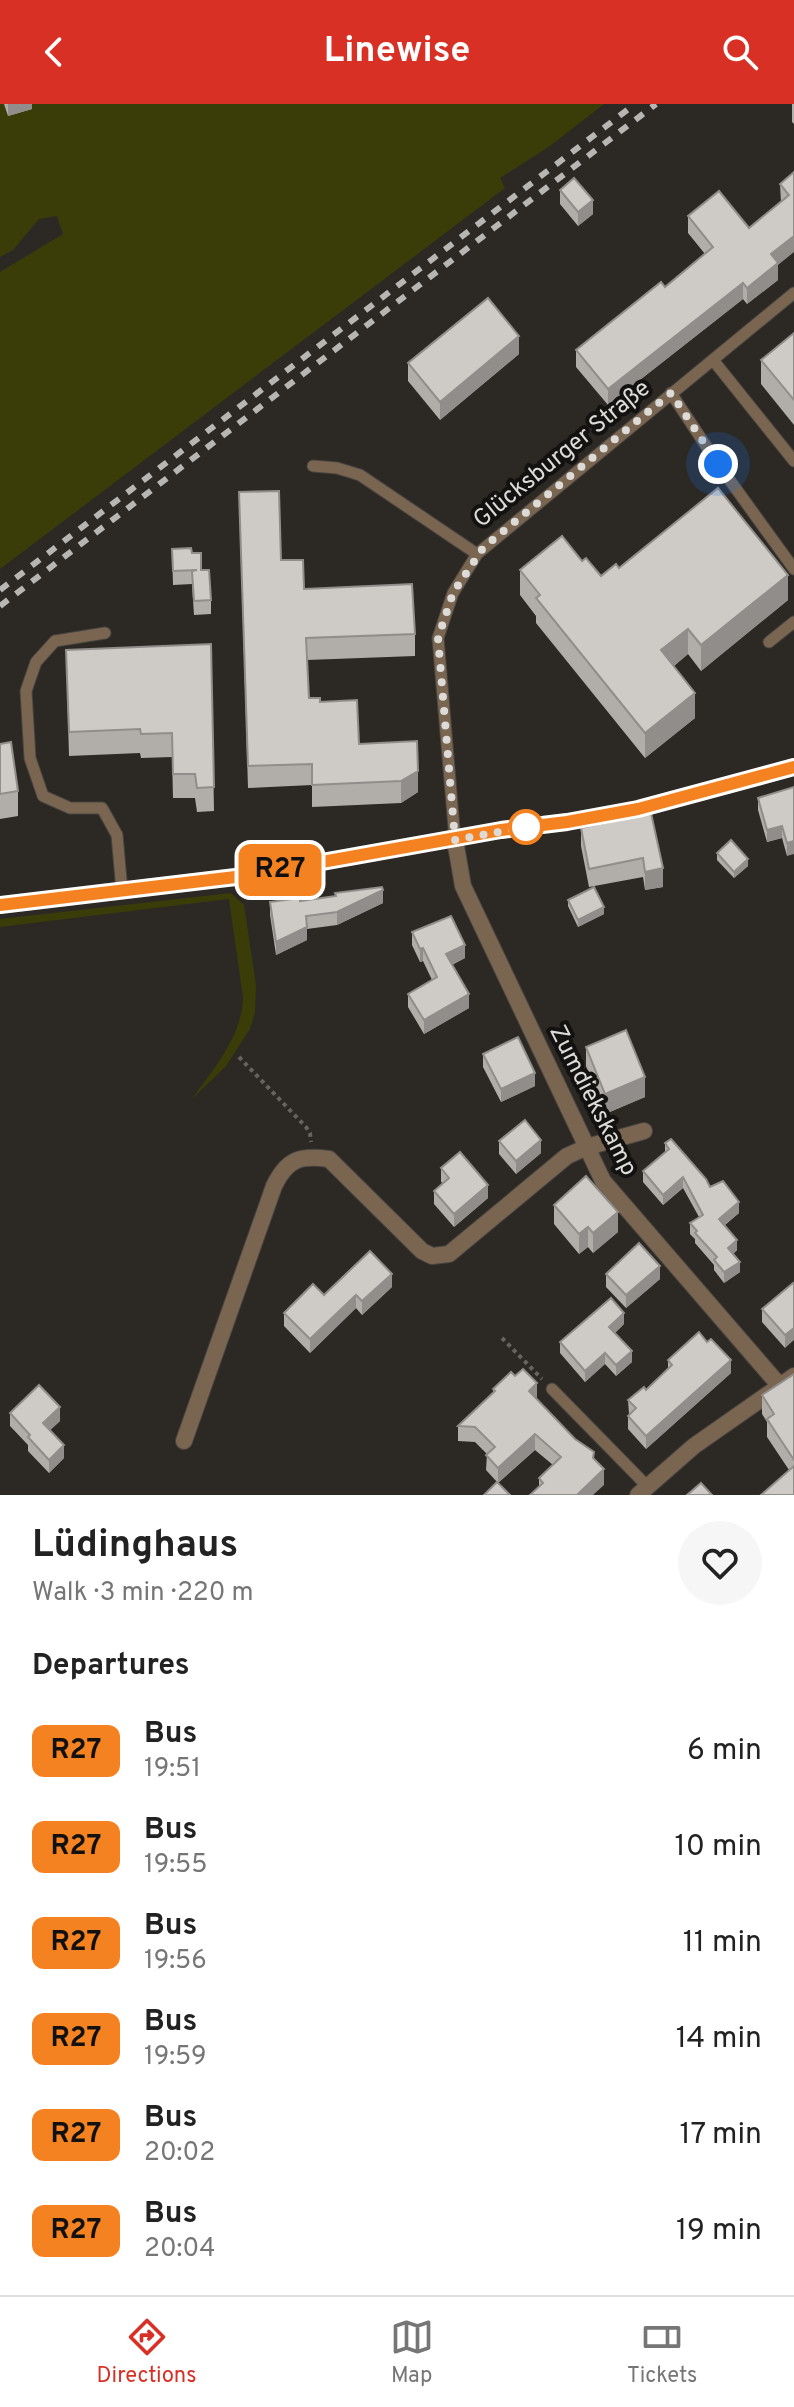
<!DOCTYPE html>
<html lang="en">
<head>
<meta charset="utf-8">
<style>
  :root { --surface:#fff; --page:#f6f6f6; --text:#222; --muted:#767676; --line:#e0e0e0; --accent:#d93025 }
  body { margin:0; font-family:Overpass,sans-serif; background:var(--page); color:var(--text); height:100vh; display:flex; flex-direction:column; font-size:30px; white-space:nowrap }
  * { box-sizing:border-box; margin:0 }
  p { font-size:26px; color:var(--muted) }
  .icon { flex:none; width:44px; height:44px; fill:none; stroke:currentColor; stroke-width:2; stroke-linecap:round; stroke-linejoin:round }
  .map { position:relative; height:1391px; overflow:hidden }
  .side { display:flex; flex-direction:column; background:var(--surface); flex:1 }
  .side>* { flex:none }
  .badge { padding:0 16px; border-radius:12px; font-size:28px; line-height:52px }
  .you { position:absolute; width:40px; height:40px; margin:-20px; border:6px solid #fff; border-radius:50%; background:#1a73e8; box-shadow:0 0 0 12px #1a73e833 }
  .map>.badge { position:absolute; translate:-50% -50%; box-shadow:0 0 0 4px #fff }
  h2 { padding:0 32px; font-size:30px; line-height:72px }
  .round { display:grid; place-items:center; flex:none; width:84px; height:84px; border-radius:42px; background:var(--page) }
  .headline { display:flex; align-items:center; justify-content:space-between; height:136px; padding:0 32px }
  h1 { font-size:38px; font-weight:700; line-height:60px }
  ul { padding:0; list-style:none }
  li { display:flex; align-items:center; gap:24px; height:96px; padding:0 32px }
  li div { flex:1 }
  li b { display:block; font-size:30px }
  li em { font-style:normal }
  li .badge { min-width:88px; font-weight:700; text-align:center }
  header { display:flex; justify-content:space-between; align-items:center; height:104px; padding:0 32px; background:var(--accent); color:#fff; font-size:36px; font-weight:700 }
  .menu { display:flex; justify-content:space-around; align-items:center; height:112px; border-top:2px solid var(--line); background:var(--surface); font-size:22px; color:var(--muted) }
  .menu a { display:grid; justify-items:center; gap:4px }
  .menu .on { color:var(--accent) }
  .map>svg:first-child { display:block }
  .green { fill:#3a3d08 }
  .lines { fill:none; stroke-linecap:round; stroke-linejoin:round }
  .service-casing { stroke:#484542; stroke-width:13 }
  .minor-casing { stroke:#484542; stroke-width:18 }
  .secondary-casing { stroke:#484542; stroke-width:18 }
  .path { stroke:#666460; stroke-width:4; stroke-dasharray:4 4; stroke-linecap:butt }
  .service { stroke:#7a6551; stroke-width:11 }
  .minor { stroke:#7a6551; stroke-width:16 }
  .secondary { stroke:#a78666; stroke-width:16 }
  .rail { stroke:#b8b6b3; stroke-width:6; stroke-dasharray:10 10; stroke-linecap:butt }
  .wall { fill:#b1aea9 }
  .shaded-wall { fill:#908d8a }
  .building { fill:#cecac5; stroke:#908d8a; stroke-width:2 }
  .line-casing { stroke:#fff; stroke-width:18 }
  .line { stroke:#f58220; stroke-width:12 }
  .walk { stroke:#dddbd8; stroke-width:8; stroke-dasharray:0 14.4 }
  .stop-dot { fill:#fff; stroke:#f58220; stroke-width:4 }
  .labels { text-anchor:middle; stroke-width:8; stroke-linejoin:round; paint-order:stroke }
  .street-label { font-size:24px; fill:#dddbd8; stroke:#141210 }
</style>
</head>
<body>
<header><svg class="icon" aria-label="back" viewBox="0 0 24 24"><path d="M15 5l-7 7 7 7"/></svg>Linewise<svg class="icon" aria-label="search" viewBox="0 0 24 24"><circle cx="10" cy="10" r="6"/><path d="M15 15l6 6"/></svg></header>
<div class="map">
<svg width="794" height="1391" viewBox="0 0 794 1391">
  <rect width="100%" height="100%" fill="#2c2925"/>
  <g class="green">
    <path d="M0,0H604L550,42L500,74L505,84L0,465V168L63,130L57,112L39,115L13,146L0,153Z"/>
    <path d="M231,789L244,801L256,881L255,908L250,925L226,962L192,995C214,964 242,933 243,893L229,795L0,823V815Z"/>
  </g>
  <g class="lines">
    <g class="service-casing">
      <g id="service">
        <path d="M713,256L794,357"/>
        <path d="M671,289L718,360L794,465"/>
        <path d="M313,362L337,364L360,371L477,450"/>
        <path d="M105,529L55,537L36,558L26,587L30,654L43,692L70,704H102L117,731L122,787"/>
        <path d="M769,538L794,518"/>
        <path d="M455,736L438,534L453,489L477,450L794,189"/>
        <path d="M552,1285L647,1382"/>
      </g>
    </g>
    <g class="minor-casing">
      <g id="minor">
        <path d="M455,736L463,782L603,1077L779,1281"/>
        <path d="M184,1337L274,1082C287,1055 300,1051 329,1055L422,1147L432,1152L449,1150L567,1052L587,1043L644,1027"/>
        <path d="M638,1391L694,1342L794,1272"/>
      </g>
    </g>
    <g class="secondary-casing">
      <path id="secondary" d="M0,801L244,772L501,726L567,718L638,705L794,663"/>
    </g>
    <g class="path">
      <path d="M239,953L306,1023L310,1029L311,1038"/>
      <path d="M502,1234L542,1275"/>
    </g>
    <use href="#service" class="service"/>
    <use href="#minor" class="minor"/>
    <use href="#secondary" class="secondary"/>
    <g class="rail">
      <path d="M0,486L635,0"/>
      <path d="M0,502L656,0"/>
    </g>
  </g>
  <g class="wall">
    <path d="M4,0H32V5L8,12Z"/>
    <path d="M792,0H794V20L792,18Z"/>
    <path d="M794,68L778,161V176L747,200L743,195L608,301L576,263V246L665,183L705,150L688,129V112L749,124L781,98L780,80Z"/>
    <path d="M560,86L593,110L578,122L560,100Z"/>
    <path d="M794,229V321L761,280V256Z"/>
    <path d="M519,250L440,316L408,277V259Z"/>
    <path d="M239,388L281,456L304,485L415,530V552L307,556L309,594L320,598L359,640L418,688L401,699L312,703V681L248,684Z"/>
    <path d="M172,445L192,449L211,496V510L194,511L192,480L173,481Z"/>
    <path d="M582,457L601,472L619,464L788,496L701,567L688,550L674,562L695,614L645,654L536,519V512L520,491V466Z"/>
    <path d="M211,540L214,707L197,708L195,694H173L172,653L141,654L140,649L69,652L66,546Z"/>
    <path d="M0,640L18,687V712L0,715Z"/>
    <path d="M794,683L787,752L782,734L767,738L758,706V694Z"/>
    <path d="M651,709L663,783L645,786L643,773L589,783L581,742V724Z"/>
    <path d="M717,749L748,762L734,774L717,756Z"/>
    <path d="M568,796L604,810L578,823L568,802Z"/>
    <path d="M300,797L383,799L337,821L307,825V836L276,851L270,811V798Z"/>
    <path d="M412,828L465,854L452,861L469,904L424,930L408,903V890L432,876L423,857L420,858L412,841Z"/>
    <path d="M586,943L645,993L605,1010L586,962Z"/>
    <path d="M483,950L535,982L501,998L483,963Z"/>
    <path d="M499,1037L541,1049L516,1070L499,1050Z"/>
    <path d="M665,1039L710,1083L739,1109L725,1121L737,1146L733,1150L740,1168L724,1179L714,1166V1161L695,1139V1135L690,1130V1119L699,1113L683,1084L663,1101L643,1078V1067L665,1048Z"/>
    <path d="M441,1064L488,1094L454,1123L434,1100V1087L443,1079L441,1078Z"/>
    <path d="M554,1101L618,1128L593,1149L588,1143L579,1150L554,1120Z"/>
    <path d="M606,1170L660,1175L626,1204L606,1183Z"/>
    <path d="M793,1179L785,1244L762,1218V1205Z"/>
    <path d="M392,1183L362,1211L356,1204L310,1249L284,1222V1209L324,1191Z"/>
    <path d="M624,1220L615,1229L632,1258L616,1272L605,1260L585,1278L560,1249V1238Z"/>
    <path d="M668,1256L731,1269L646,1345L628,1325V1312L629,1310L628,1296L646,1286L668,1264Z"/>
    <path d="M794,1270V1391L789,1366L767,1333V1318L762,1310V1291Z"/>
    <path d="M493,1285L536,1295L594,1355L604,1381L539,1383V1374L553,1361L535,1346L498,1379L497,1378L486,1366L487,1350L475,1338L458,1337V1322L493,1289Z"/>
    <path d="M10,1309L60,1317L50,1326L64,1354L49,1369L28,1347V1341L10,1322Z"/>
  </g>
  <g class="shaded-wall">
    <path d="M8,0H32V5L8,12Z"/>
    <path d="M593,96V110L578,122V108Z"/>
    <path d="M794,132V148L778,161V176L747,200V184L771,150Z"/>
    <path d="M743,179V195L608,301V285Z"/>
    <path d="M519,232V250L440,316V298Z"/>
    <path d="M788,471V496L701,567V541Z"/>
    <path d="M688,525V550L661,572V546Z"/>
    <path d="M695,589V614L645,654V629Z"/>
    <path d="M418,667V688L401,699V677Z"/>
    <path d="M782,722V734L767,738V726Z"/>
    <path d="M794,737V750L787,752V739Z"/>
    <path d="M748,755V762L734,774V768Z"/>
    <path d="M663,764V783L645,786V768Z"/>
    <path d="M383,786V799L337,821V808Z"/>
    <path d="M604,803V810L578,823V816Z"/>
    <path d="M307,823V836L276,851V838Z"/>
    <path d="M465,841V854L446,863V850Z"/>
    <path d="M423,844V857L420,858V845Z"/>
    <path d="M469,890V904L424,930V916Z"/>
    <path d="M535,969V982L501,998V985Z"/>
    <path d="M645,973V993L605,1010V990Z"/>
    <path d="M541,1036V1049L516,1070V1057Z"/>
    <path d="M683,1073V1084L663,1101V1091Z"/>
    <path d="M488,1081V1094L454,1123V1110Z"/>
    <path d="M739,1098V1109L719,1125V1115Z"/>
    <path d="M618,1108V1128L593,1149V1129Z"/>
    <path d="M588,1123V1143L579,1150V1130Z"/>
    <path d="M737,1136V1146L728,1155V1144Z"/>
    <path d="M740,1158V1168L724,1179V1168Z"/>
    <path d="M660,1162V1175L626,1204V1191Z"/>
    <path d="M392,1170V1183L362,1211V1197Z"/>
    <path d="M356,1191V1204L310,1249V1235Z"/>
    <path d="M624,1209V1220L609,1234V1223Z"/>
    <path d="M794,1224V1236L785,1244V1231Z"/>
    <path d="M632,1247V1258L616,1272V1261Z"/>
    <path d="M605,1249V1260L585,1278V1267Z"/>
    <path d="M731,1256V1269L646,1345V1332Z"/>
    <path d="M537,1279V1294L529,1287Z"/>
    <path d="M60,1303V1317L43,1333V1319Z"/>
    <path d="M535,1330V1346L498,1379V1364Z"/>
    <path d="M64,1341V1354L49,1369V1356Z"/>
    <path d="M604,1365V1381L593,1391H577Z"/>
  </g>
  <g class="building">
    <path d="M794,68V132L771,150L778,159L747,184L743,179L608,285L576,246L661,178L665,183L713,143L688,112L719,87L749,124L789,91L780,80Z"/>
    <path d="M574,74L593,96L578,108L560,86Z"/>
    <path d="M488,194L519,232L440,298L408,259Z"/>
    <path d="M794,229V296L761,256Z"/>
    <path d="M718,384L788,471L701,541L688,525L661,546L695,589L645,629L536,494L540,491L520,466L562,432L582,457L586,454L601,472L616,460L619,464Z"/>
    <path d="M279,387L281,456H303L304,485L412,480L415,530L306,534L309,594H320V598L357,596L359,640L417,637L418,667L401,677L312,681V660L248,662L239,388Z"/>
    <path d="M191,444L192,449H201V466H209L211,496L194,497L192,467L197,466L173,467L172,445Z"/>
    <path d="M211,540L214,683L197,684L195,670H173L172,629L141,630L140,625L69,628L66,546Z"/>
    <path d="M11,638L18,687L0,690V640Z"/>
    <path d="M794,683V737L787,739L782,722L767,726L758,694Z"/>
    <path d="M651,709L663,764L645,768L643,754L589,765L581,724Z"/>
    <path d="M731,736L748,755L734,768L717,749Z"/>
    <path d="M382,783L383,786L337,808L306,812L307,823L276,838L270,798L300,794V797L336,792L335,789Z"/>
    <path d="M594,783L604,803L578,816L568,796Z"/>
    <path d="M451,812L465,841L446,850L469,890L424,916L408,890L437,873L423,844L420,845L412,828Z"/>
    <path d="M626,926L645,973L605,990L586,943Z"/>
    <path d="M518,933L535,969L501,985L483,950Z"/>
    <path d="M525,1016L541,1036L516,1057L499,1037Z"/>
    <path d="M671,1035L706,1075L710,1083L723,1077L739,1098L719,1115L737,1136L728,1144L740,1158L724,1168L714,1156L717,1153L695,1129L697,1127L690,1119L703,1111L683,1073L663,1091L643,1067L669,1045L665,1039Z"/>
    <path d="M460,1048L488,1081L454,1110L434,1087L449,1074L441,1064Z"/>
    <path d="M586,1072L618,1108L593,1129L588,1123L579,1130L554,1101Z"/>
    <path d="M639,1139L660,1162L626,1191L606,1170Z"/>
    <path d="M370,1147L392,1170L362,1197L356,1191L310,1235L284,1209L313,1180L324,1191Z"/>
    <path d="M793,1179L794,1181V1224L785,1231L762,1205Z"/>
    <path d="M611,1194L624,1209L609,1223L632,1247L616,1261L605,1249L585,1267L560,1238Z"/>
    <path d="M699,1228L707,1238L711,1235L731,1256L646,1332L628,1312L636,1304L628,1296L644,1283L646,1286L672,1261L668,1256Z"/>
    <path d="M523,1265L537,1279L529,1287L575,1335L594,1348L593,1354L604,1365L577,1391H530L543,1379L539,1374L561,1353L535,1330L498,1364L486,1351L495,1343L475,1323L458,1322L495,1287L493,1285L511,1268L515,1272Z"/>
    <path d="M794,1270V1356L767,1315L774,1310L762,1291Z"/>
    <path d="M39,1281L60,1303L43,1319L64,1341L49,1356L28,1333L30,1331L10,1309Z"/>
    <path d="M794,1362V1391H761Z"/>
    <path d="M497,1378L510,1391H484Z"/>
    <path d="M701,1379L712,1391H687Z"/>
  </g>
  <g class="lines">
    <g class="line-casing">
      <path id="line" d="M0,801L244,772L501,726L567,718L638,705L794,663"/>
    </g>
    <use href="#line" class="line"/>
    <path class="walk" d="M526,723L455,736L438,534L453,489L483,444L671,289L718,360"/>
  </g>
  <circle class="stop-dot" cx="526" cy="723" r="16"/>
  <g class="labels">
    <g class="street-label">
      <text transform="translate(561 349) rotate(-39)" y="8">Glücksburger Straße</text>
      <text transform="translate(594 996) rotate(63)" y="8">Zumdiekskamp</text>
    </g>
  </g>
</svg>
<div class="you" style="left:718px;top:360px"></div>
<b class="badge" style="left:280px;top:766px;background:#f58220;color:#111">R27</b>
</div>
<section class="side">
<div class="headline"><div><h1>Lüdinghaus</h1><p>Walk · 3 min · 220 m</p></div><a class="round"><svg class="icon" aria-label="heart" viewBox="0 0 24 24"><path d="M12 20l-8-8c-3-5 5-10 8-4 3-6 11-1 8 4z"/></svg></a></div>
<h2>Departures</h2>
<ul>
<li><span class="badge" style="background:#f58220;color:#111">R27</span><div><b>Bus</b><p>19:51</p></div><em>6 min</em></li>
<li><span class="badge" style="background:#f58220;color:#111">R27</span><div><b>Bus</b><p>19:55</p></div><em>10 min</em></li>
<li><span class="badge" style="background:#f58220;color:#111">R27</span><div><b>Bus</b><p>19:56</p></div><em>11 min</em></li>
<li><span class="badge" style="background:#f58220;color:#111">R27</span><div><b>Bus</b><p>19:59</p></div><em>14 min</em></li>
<li><span class="badge" style="background:#f58220;color:#111">R27</span><div><b>Bus</b><p>20:02</p></div><em>17 min</em></li>
<li><span class="badge" style="background:#f58220;color:#111">R27</span><div><b>Bus</b><p>20:04</p></div><em>19 min</em></li>
</ul>
</section>
<nav class="menu">
<a class="on"><svg class="icon" aria-label="directions" viewBox="0 0 24 24"><path d="M12 3l9 9-9 9-9-9zM9 14v-3h6M13 9l2 2-2 2"/></svg>Directions</a>
<a><svg class="icon" aria-label="map" viewBox="0 0 24 24"><path d="M3 6l6-2 6 2 6-2v14l-6 2-6-2-6 2zM9 4v14M15 6v14"/></svg>Map</a>
<a><svg class="icon" aria-label="tickets" viewBox="0 0 24 24"><path d="M3 7h18v10H3zM15 7v10"/></svg>Tickets</a>
</nav>
</body>
</html>
